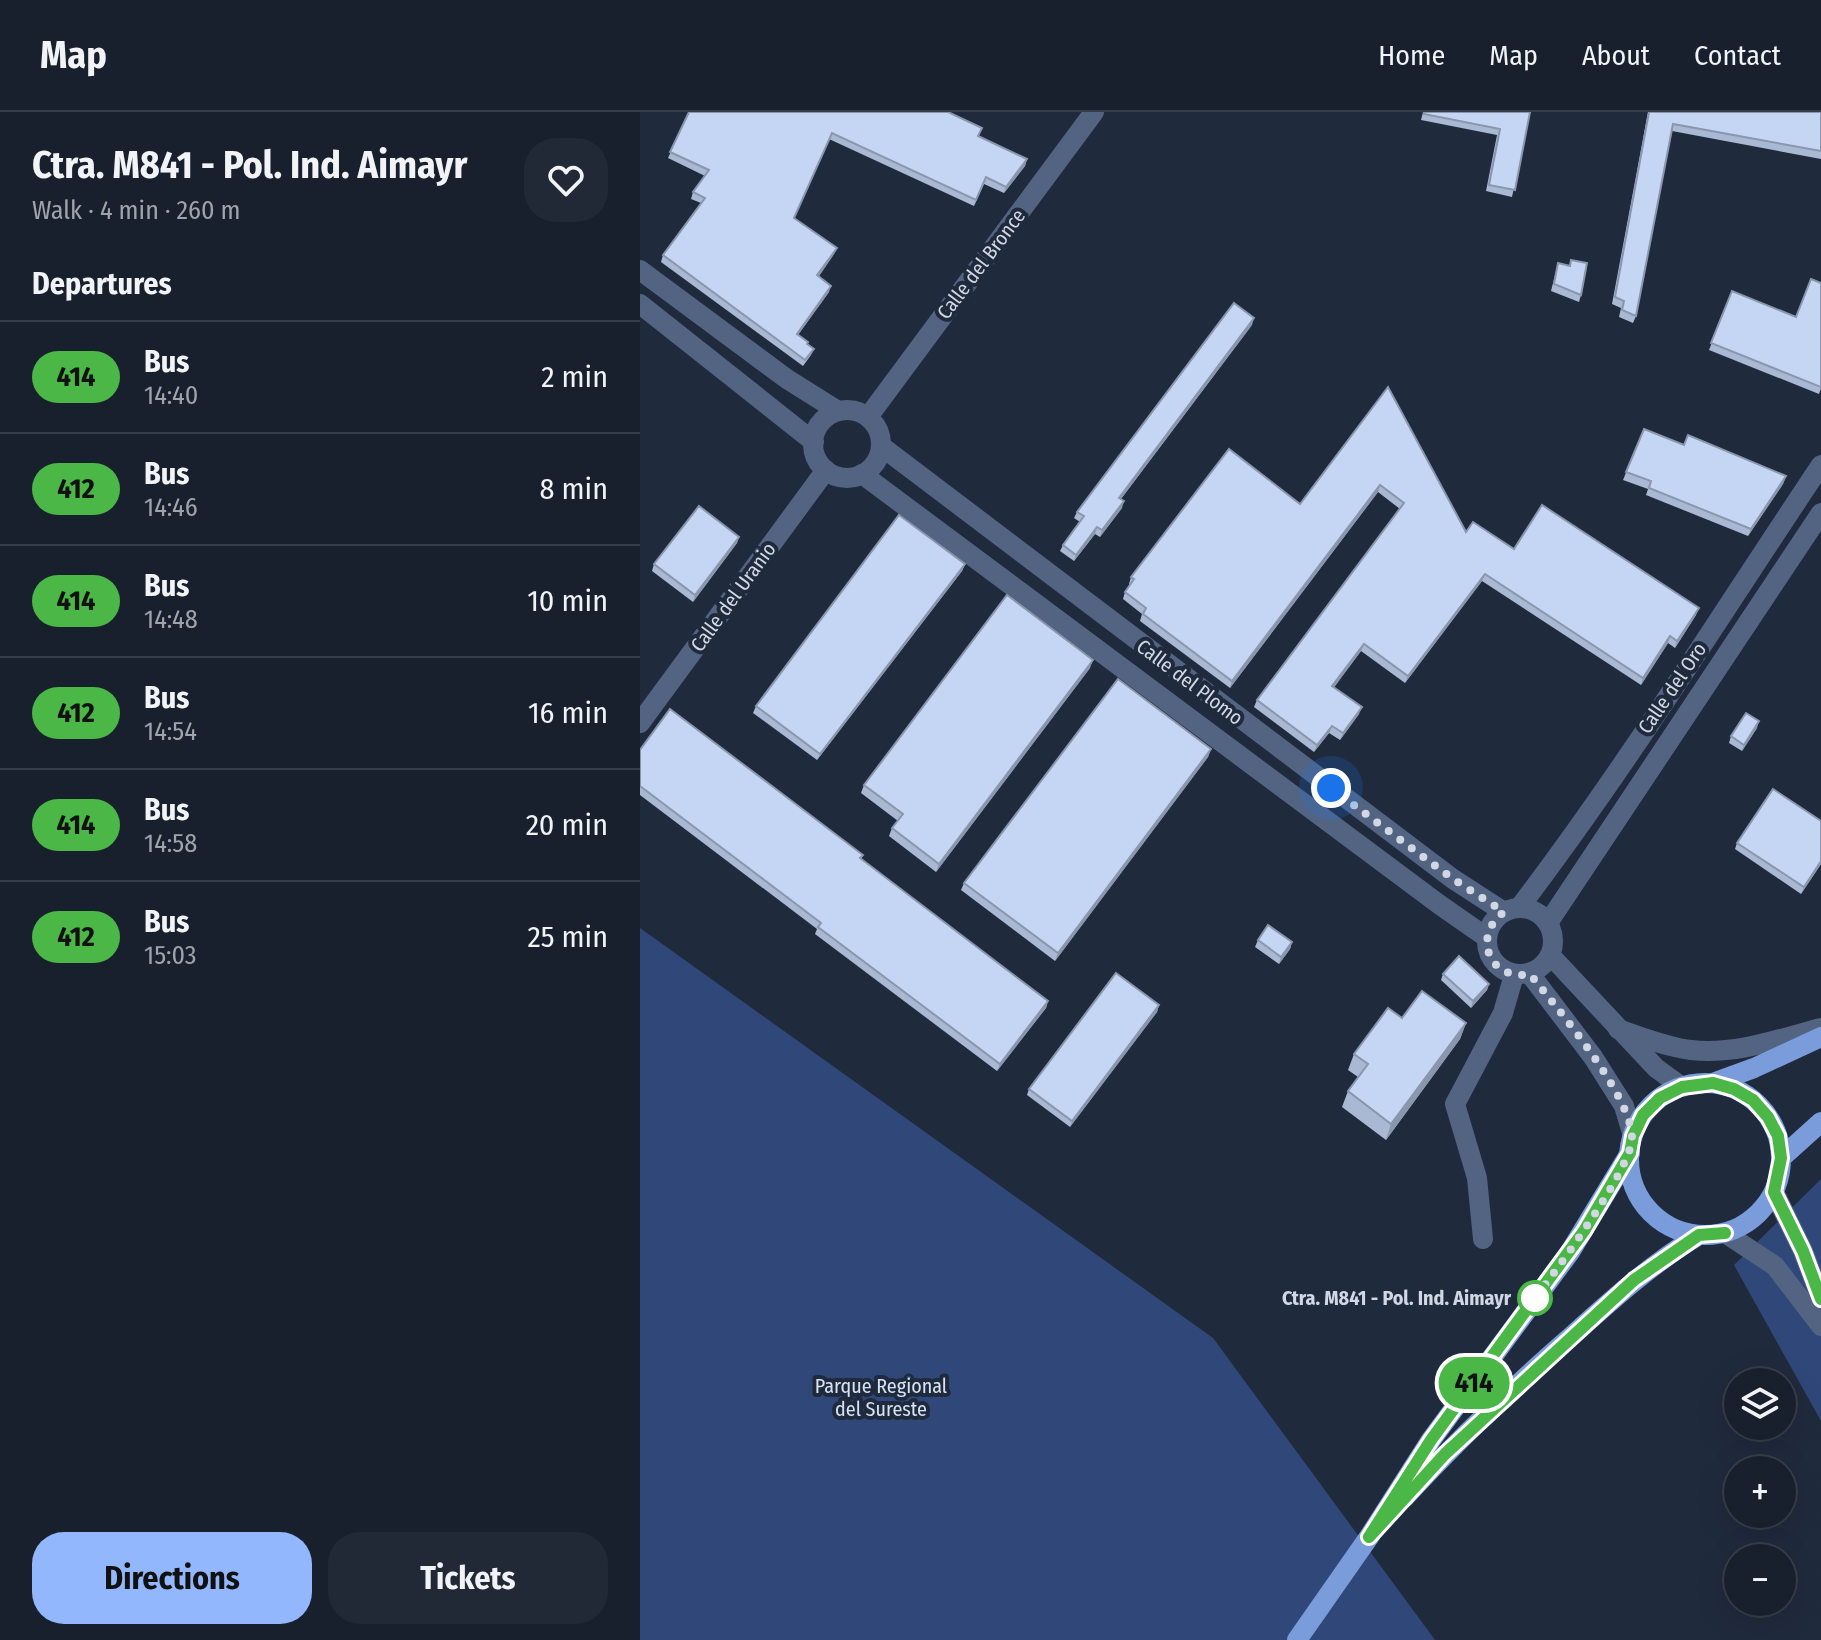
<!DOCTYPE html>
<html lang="en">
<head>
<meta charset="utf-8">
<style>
  :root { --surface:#18202e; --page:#212836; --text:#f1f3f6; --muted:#9fa3aa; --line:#363e4a; --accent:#92b7fd }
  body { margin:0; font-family:"Fira Sans Condensed",sans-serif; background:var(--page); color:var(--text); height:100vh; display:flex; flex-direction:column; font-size:30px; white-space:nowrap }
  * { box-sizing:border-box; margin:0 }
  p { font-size:26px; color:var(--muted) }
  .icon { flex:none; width:44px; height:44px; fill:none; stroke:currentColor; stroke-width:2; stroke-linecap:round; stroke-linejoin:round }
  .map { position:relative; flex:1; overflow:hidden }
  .details { display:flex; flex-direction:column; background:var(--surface); width:640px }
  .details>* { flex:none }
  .badge { padding:0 16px; border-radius:26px; font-size:28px; line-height:52px }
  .controls { position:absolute; left:1084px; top:1256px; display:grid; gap:16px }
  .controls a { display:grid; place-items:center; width:72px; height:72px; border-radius:50%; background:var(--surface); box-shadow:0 8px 32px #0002,0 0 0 2px var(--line); font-size:40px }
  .you { position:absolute; width:40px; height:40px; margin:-20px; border:6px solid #fff; border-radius:50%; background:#1a73e8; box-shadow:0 0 0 12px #1a73e833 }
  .map>.badge { position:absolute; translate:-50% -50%; box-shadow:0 0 0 4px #fff }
  h2 { padding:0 32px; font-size:30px; line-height:72px }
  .round { display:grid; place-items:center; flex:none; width:84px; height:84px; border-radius:32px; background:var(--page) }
  .headline { display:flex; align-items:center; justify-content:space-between; height:136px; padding:0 32px }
  h1 { font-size:38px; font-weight:700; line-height:60px }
  .button { display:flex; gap:16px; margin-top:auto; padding:16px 32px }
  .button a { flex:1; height:92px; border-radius:32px; background:var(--accent); color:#111; font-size:32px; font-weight:700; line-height:92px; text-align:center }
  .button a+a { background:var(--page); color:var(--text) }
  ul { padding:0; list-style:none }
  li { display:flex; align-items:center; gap:24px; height:112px; padding:0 32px; border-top:2px solid var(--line) }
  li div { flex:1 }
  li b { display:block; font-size:30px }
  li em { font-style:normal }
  li .badge { min-width:88px; font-weight:700; text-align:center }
  header { display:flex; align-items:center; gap:48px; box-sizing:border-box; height:112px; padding:0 40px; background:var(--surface); border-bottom:2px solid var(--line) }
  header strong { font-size:38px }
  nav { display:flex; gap:44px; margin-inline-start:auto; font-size:28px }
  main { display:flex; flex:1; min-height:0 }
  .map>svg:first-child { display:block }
  .green { fill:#2f4879 }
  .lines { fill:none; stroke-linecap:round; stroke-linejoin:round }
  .minor { stroke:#536483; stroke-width:20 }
  .major { stroke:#7a9cdb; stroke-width:20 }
  .wall { fill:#a9b8d3 }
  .shaded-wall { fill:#8a96ac }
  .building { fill:#c5d6f5; stroke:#8a96ac; stroke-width:2 }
  .line-casing { stroke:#fff; stroke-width:18 }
  .line { stroke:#4ab747; stroke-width:12 }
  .walk { stroke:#d1d8e4; stroke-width:8; stroke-dasharray:0 14.4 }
  .stop-dot { fill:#fff; stroke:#4ab747; stroke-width:4 }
  .labels { text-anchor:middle; stroke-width:8; stroke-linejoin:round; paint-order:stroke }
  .street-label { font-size:20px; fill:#d1d8e4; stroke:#202a3d }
  .stop-label { font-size:20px; font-weight:bold; fill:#d1d8e4; stroke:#202a3d; text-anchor:end }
  .park-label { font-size:20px; fill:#d7e2f6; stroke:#202a3d }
</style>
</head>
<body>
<header>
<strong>Map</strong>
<nav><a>Home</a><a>Map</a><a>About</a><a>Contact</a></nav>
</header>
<main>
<section class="details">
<div class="headline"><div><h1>Ctra. M841 - Pol. Ind. Aimayr</h1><p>Walk · 4 min · 260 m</p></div><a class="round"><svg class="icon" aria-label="heart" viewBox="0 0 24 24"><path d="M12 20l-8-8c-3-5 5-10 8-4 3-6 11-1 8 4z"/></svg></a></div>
<h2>Departures</h2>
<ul>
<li><span class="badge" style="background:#4ab747;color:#111">414</span><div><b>Bus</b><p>14:40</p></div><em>2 min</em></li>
<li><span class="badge" style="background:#4ab747;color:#111">412</span><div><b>Bus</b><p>14:46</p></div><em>8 min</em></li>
<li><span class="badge" style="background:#4ab747;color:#111">414</span><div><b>Bus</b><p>14:48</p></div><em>10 min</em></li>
<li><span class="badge" style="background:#4ab747;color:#111">412</span><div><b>Bus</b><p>14:54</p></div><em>16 min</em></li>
<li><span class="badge" style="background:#4ab747;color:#111">414</span><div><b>Bus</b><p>14:58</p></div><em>20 min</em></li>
<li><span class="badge" style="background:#4ab747;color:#111">412</span><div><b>Bus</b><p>15:03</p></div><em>25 min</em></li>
</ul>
<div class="button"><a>Directions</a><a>Tickets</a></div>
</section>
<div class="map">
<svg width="1181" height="1528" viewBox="0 0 1181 1528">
  <rect width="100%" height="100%" fill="#202a3d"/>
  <g class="green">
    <path d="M0,816L573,1226L795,1528H0Z"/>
    <path d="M1181,1067V1309L1094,1153Z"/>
  </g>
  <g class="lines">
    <g class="minor">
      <path d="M0,158L147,267L198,299"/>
      <path d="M0,192L174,330"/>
      <circle cx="207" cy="332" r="34"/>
      <path d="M228,305L454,0"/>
      <path d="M241,334L813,767L864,800"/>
      <path d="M222,362L800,793L846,825"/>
      <path d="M0,611L186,358"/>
      <circle cx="880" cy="829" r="33"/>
      <path d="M879,796C987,654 1082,501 1181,353"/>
      <path d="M908,811L1181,401"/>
      <path d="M911,844L1016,956L1042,975"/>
      <path d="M890,862L953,945L984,994L993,1024"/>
      <path d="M978,917C1002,925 1026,935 1051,938C1095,943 1139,927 1181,916"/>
      <path d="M1134,1080L1163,1139L1181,1187"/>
      <path d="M1085,1121L1135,1154L1181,1214"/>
      <path d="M843,1127L837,1066L815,992L863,901L874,863"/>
    </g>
    <g class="major">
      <path d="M1073,971L1114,956L1181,925"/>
      <circle cx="1065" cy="1047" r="76"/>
      <path d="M1141,1046L1181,1010"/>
      <path d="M764,1386C818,1328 875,1273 935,1221C975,1185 1013,1151 1059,1123"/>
      <path d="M657,1528L729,1425L791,1328L930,1140L990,1041"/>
    </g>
  </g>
  <g class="wall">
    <path d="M49,0L338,25L387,47L385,54L364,81L344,72L334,94L189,27L154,107L197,136L194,142L179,164L189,180L158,223L174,237L171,243L163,254L21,150L23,143L61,91L51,87L53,80L65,64L28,46Z"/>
    <path d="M783,0H890L872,85L846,79L857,23L781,8Z"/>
    <path d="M1008,0H1181V47L1032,19L996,204L993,211L979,205L981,196L972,192Z"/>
    <path d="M931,148L941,183L939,190L911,179L918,151L929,154Z"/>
    <path d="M1092,179L1156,205L1181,276L1179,282L1069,238Z"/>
    <path d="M612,213L481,387L482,396L460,425L455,422L434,449L420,439L423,433L440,410L434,406L437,400Z"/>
    <path d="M748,275L826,420L1056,503L1035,536L1028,531L1001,573L842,469L765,571L721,539L694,575L719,602L700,628L689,621L674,640L614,595L617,588L760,397L738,380L590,576L500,509L502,502L483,487L485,480L490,473L489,472L491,465L660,392Z"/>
    <path d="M1004,317L1044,333L1146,364L1143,372L1108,424L1006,383L1008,377L983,368Z"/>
    <path d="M99,425L97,431L53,490L12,459L14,452Z"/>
    <path d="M325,452L322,459L177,648L113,601L116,594Z"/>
    <path d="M450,556L296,760L249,724L252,716L258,709L221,681L224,673Z"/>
    <path d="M1117,616L1102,639L1089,631L1091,624Z"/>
    <path d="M571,637L568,645L415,849L321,778L324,771Z"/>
    <path d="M0,638L223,743L221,747L408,889L406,896L357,959L175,822L177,817L0,683Z"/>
    <path d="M1181,709V752L1161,782L1095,737L1097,731Z"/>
    <path d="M618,828L652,830L650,837L639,852L615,835Z"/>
    <path d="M803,862L849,872L847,878L831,896L801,868Z"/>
    <path d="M519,893L517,900L430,1015L387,983L389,977Z"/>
    <path d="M762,906L826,911L820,927L746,1028L702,995L708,979L718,965L708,958L714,942Z"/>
  </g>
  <g class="shaded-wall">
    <path d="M387,47L385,54L364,81L366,75Z"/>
    <path d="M197,136L194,142L175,170L177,163Z"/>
    <path d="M191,174L189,180L154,228L157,222Z"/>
    <path d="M614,206L612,213L477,392L479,386Z"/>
    <path d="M1146,364L1143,372L1108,424L1111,417Z"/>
    <path d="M740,373L738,380L590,576L592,569Z"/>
    <path d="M484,389L482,396L460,425L462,418Z"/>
    <path d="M457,415L455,422L434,449L436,443Z"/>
    <path d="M99,425L97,431L53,490L55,483Z"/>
    <path d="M325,452L322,459L177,648L180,642Z"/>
    <path d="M845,462L842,469L765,571L768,564Z"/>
    <path d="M1059,496L1056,503L1035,536L1037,529Z"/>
    <path d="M1030,524L1028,531L1001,573L1003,566Z"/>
    <path d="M724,532L721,539L690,581L692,574Z"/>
    <path d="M453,548L450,556L296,760L299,752Z"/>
    <path d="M722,595L719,602L700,628L703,621Z"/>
    <path d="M1119,609L1117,616L1102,639L1104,633Z"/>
    <path d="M692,614L689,621L674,640L677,633Z"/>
    <path d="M571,637L568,645L415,849L418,841Z"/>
    <path d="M1181,749V752L1161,782L1164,775Z"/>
    <path d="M652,830L650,837L639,852L641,845Z"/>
    <path d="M849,872L847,878L831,896L833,889Z"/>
    <path d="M408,889L406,896L357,959L360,952Z"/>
    <path d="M519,893L517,900L430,1015L432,1009Z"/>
    <path d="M826,911L820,927L746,1028L751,1012Z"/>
  </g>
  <g class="building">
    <path d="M49,0H308L342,16L338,24L387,47L366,75L346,65L336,88L192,21L154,106L197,136L177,163L191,174L157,222L168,230L167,232L174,237L165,248L23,143L65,86L53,80L69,58L30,40Z"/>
    <path d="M784,0H890L875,78L849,73L860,17L784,2Z"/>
    <path d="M1009,0H1181V39L1033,12L996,204L982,198L984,189L975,185Z"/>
    <path d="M931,148L947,151L941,183L914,172L918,151L930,154Z"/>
    <path d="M1171,167L1181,171V275L1071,231L1092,179L1156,205Z"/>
    <path d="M594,191L614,206L479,386L484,389L462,418L457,415L436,443L423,433L444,404L437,400Z"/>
    <path d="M748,275L826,420L833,410L874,437L902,393L1059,496L1037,529L1030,524L1003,566L845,462L768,564L724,532L692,574L722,595L703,621L692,614L677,633L617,588L764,391L740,373L592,569L503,502L506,496L485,480L494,467L491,465L589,337L660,392Z"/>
    <path d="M1004,317L1044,333L1048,323L1146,364L1111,417L1009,376L1011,369L986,360Z"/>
    <path d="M59,394L99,425L55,483L14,452Z"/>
    <path d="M259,403L325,452L180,642L116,594Z"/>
    <path d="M367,483L453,548L299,752L252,716L263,702L224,673Z"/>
    <path d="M478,567L571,637L418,841L324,771Z"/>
    <path d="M30,597L223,743L220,746L408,889L360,952L178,815L181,811L0,674V638Z"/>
    <path d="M1106,601L1119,609L1104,633L1091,624Z"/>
    <path d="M1133,677L1181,709V749L1164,775L1097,731Z"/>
    <path d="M628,813L652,830L641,845L618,828Z"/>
    <path d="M819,844L849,872L833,889L803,862Z"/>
    <path d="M476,861L519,893L432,1009L389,977Z"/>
    <path d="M782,879L826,911L751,1012L708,979L728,952L714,942L748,896L762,906Z"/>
  </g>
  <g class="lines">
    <g class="line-casing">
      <path id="line" d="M1085,1121L1059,1123L994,1168L805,1342L729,1425L791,1328L944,1119L990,1041L993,1024L1003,1003L1020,986L1042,975L1073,971L1094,977L1113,988L1128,1005L1138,1024L1141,1046L1134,1080L1163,1139L1181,1187"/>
    </g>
    <use href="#line" class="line"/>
    <path class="walk" d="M691,676L813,767L864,800C831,824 850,870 890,862C917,896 992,984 992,1026C992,1056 916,1159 895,1186"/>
  </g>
  <circle class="stop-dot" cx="895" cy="1186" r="16"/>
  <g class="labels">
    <g class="street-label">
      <text transform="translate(341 152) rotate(-53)" y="7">Calle del Bronce</text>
      <text transform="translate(93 485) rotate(-54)" y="7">Calle del Uranio</text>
      <text transform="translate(550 570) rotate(37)" y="7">Calle del Plomo</text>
      <text transform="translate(1032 576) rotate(-56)" y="7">Calle del Oro</text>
    </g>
    <g class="stop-label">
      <text x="871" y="1193">Ctra. M841 - Pol. Ind. Aimayr</text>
    </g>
    <g class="park-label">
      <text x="241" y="1281">Parque Regional<tspan x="241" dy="23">del Sureste</tspan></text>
    </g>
  </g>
</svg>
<div class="controls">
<a><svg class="icon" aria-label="layers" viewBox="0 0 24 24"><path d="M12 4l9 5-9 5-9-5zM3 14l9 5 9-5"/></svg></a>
<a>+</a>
<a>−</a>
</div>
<div class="you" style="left:691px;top:676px"></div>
<b class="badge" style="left:834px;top:1271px;background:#4ab747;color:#111">414</b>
</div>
</main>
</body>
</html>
